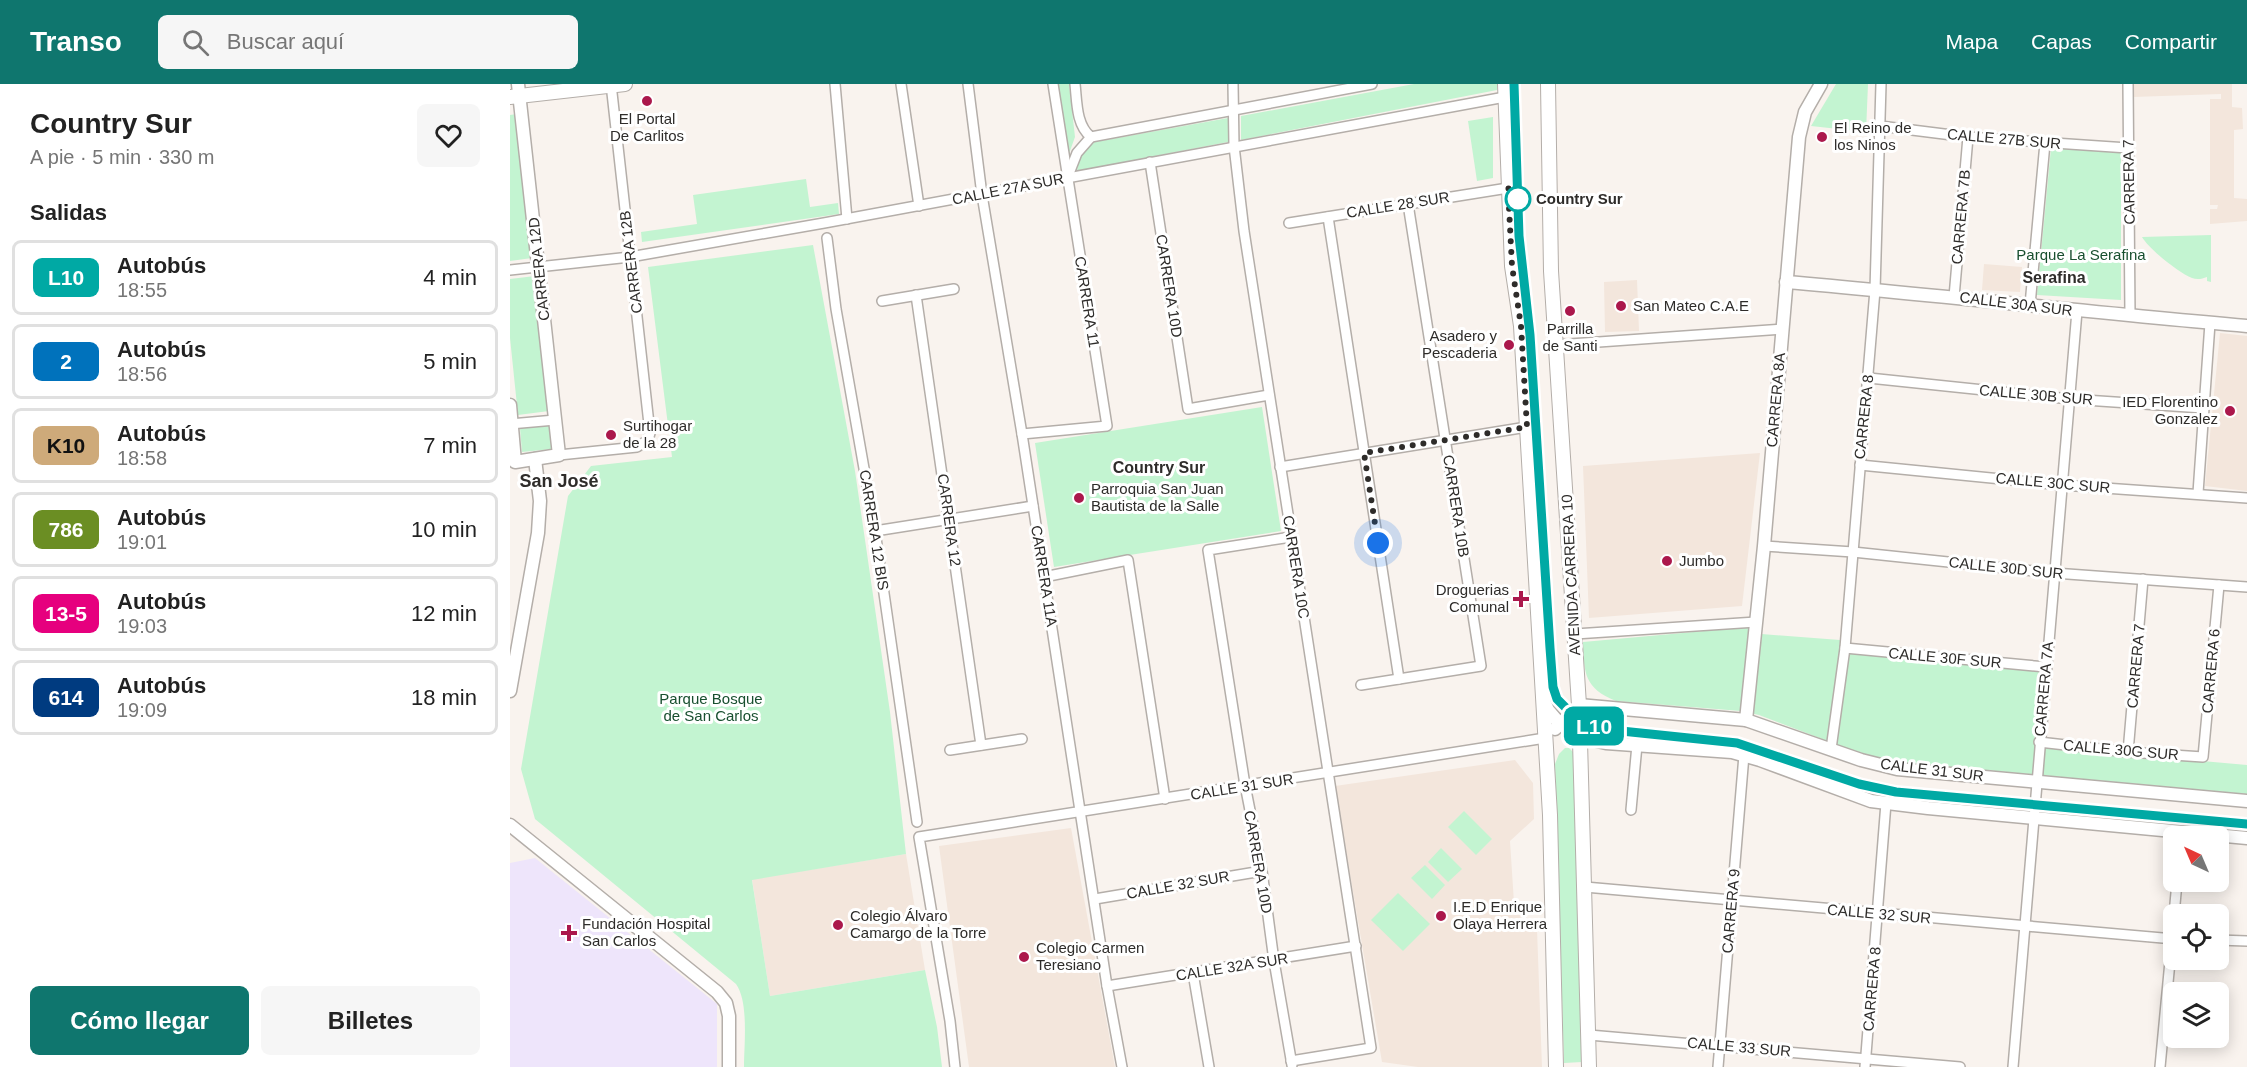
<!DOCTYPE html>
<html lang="es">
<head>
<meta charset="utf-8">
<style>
  :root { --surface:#fff; --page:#f6f6f6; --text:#222; --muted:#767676; --line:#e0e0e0; --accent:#0f766e }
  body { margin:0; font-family:Arial,sans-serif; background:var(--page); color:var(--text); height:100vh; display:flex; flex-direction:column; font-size:22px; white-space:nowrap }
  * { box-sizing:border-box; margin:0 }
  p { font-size:20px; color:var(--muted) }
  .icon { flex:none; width:33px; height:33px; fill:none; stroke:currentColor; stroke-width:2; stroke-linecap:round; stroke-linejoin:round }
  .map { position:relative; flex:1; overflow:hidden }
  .side { display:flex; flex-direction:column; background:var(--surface); width:510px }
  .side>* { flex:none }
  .badge { padding:0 12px; border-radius:9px; font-size:21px; line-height:39px }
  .needle { width:39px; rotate:316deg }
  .controls { position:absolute; left:1653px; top:742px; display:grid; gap:12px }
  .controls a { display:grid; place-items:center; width:66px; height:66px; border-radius:9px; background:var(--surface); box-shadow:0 3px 15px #0003; font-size:30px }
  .you { position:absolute; width:30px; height:30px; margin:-15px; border:4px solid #fff; border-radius:50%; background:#1a73e8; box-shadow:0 0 0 9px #1a73e833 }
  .map>.badge { position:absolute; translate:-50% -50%; box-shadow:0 0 0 3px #fff }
  h2 { padding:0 30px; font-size:22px; line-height:54px }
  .round { display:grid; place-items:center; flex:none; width:63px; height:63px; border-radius:9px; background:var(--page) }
  .headline { display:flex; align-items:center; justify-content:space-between; height:102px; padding:0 30px }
  h1 { font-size:28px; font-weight:700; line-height:45px }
  .cta { display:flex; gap:12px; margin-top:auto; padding:12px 30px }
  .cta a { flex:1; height:69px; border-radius:9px; background:var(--accent); color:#fff; font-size:24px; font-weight:700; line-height:69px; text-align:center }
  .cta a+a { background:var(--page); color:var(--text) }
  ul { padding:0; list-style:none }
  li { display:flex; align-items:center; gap:18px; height:75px; margin:0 12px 9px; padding:0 18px; border:3px solid var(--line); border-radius:9px }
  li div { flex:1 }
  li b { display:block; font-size:22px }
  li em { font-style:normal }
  li .badge { min-width:66px; font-weight:700; text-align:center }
  header { display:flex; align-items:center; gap:36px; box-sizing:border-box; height:84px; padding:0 30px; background:var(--accent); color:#fff }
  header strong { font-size:28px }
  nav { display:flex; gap:33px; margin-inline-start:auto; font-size:21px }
  .search { width:420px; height:54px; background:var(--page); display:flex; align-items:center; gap:15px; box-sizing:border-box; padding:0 21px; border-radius:9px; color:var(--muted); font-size:22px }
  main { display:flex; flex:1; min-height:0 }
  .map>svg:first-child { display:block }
  .built { fill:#f3e6dc }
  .medical { fill:#eee5fb }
  .green { fill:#c3f4d1 }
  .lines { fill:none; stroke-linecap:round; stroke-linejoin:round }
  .minor-casing { stroke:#b4aea9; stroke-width:12 }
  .tertiary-casing { stroke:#b4aea9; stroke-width:15 }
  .secondary-casing { stroke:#b4aea9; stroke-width:16 }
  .minor { stroke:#fff; stroke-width:9 }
  .tertiary { stroke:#fff; stroke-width:12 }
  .secondary { stroke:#fff; stroke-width:14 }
  .line-casing { stroke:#fff; stroke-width:14 }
  .line { stroke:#00a9a4; stroke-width:9 }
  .walk { stroke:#2e2c2a; stroke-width:6; stroke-dasharray:0 10.8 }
  .poi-dot { fill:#ab184c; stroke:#fff; stroke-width:2 }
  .stop-dot { fill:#fff; stroke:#00a9a4; stroke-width:3 }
  .labels { text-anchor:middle; stroke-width:6; stroke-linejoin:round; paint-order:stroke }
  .poi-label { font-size:15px; fill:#2e2c2a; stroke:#fff; text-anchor:start }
  .street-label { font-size:15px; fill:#2e2c2a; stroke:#fff }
  .stop-label { font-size:15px; font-weight:bold; fill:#2e2c2a; stroke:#fff; text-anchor:start }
  .park-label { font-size:15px; fill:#184f2f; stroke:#fff }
  .neighbourhood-label { font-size:16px; font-weight:bold; fill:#2e2c2a; stroke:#fff }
  .quarter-label { font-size:18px; font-weight:bold; fill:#2e2c2a; stroke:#fff }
</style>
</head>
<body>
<header>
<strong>Transo</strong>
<div class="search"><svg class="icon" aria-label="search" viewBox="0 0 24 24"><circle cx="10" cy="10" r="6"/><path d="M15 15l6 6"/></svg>Buscar aquí</div>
<nav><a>Mapa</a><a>Capas</a><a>Compartir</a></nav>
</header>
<main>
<section class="side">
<div class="headline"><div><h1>Country Sur</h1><p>A pie · 5 min · 330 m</p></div><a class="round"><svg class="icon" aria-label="heart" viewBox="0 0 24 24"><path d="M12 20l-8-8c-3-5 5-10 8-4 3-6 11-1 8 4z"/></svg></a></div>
<h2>Salidas</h2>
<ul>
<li><span class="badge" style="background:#00a9a4;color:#fff">L10</span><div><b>Autobús</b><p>18:55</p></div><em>4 min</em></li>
<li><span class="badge" style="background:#0072bc;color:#fff">2</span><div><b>Autobús</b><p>18:56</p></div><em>5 min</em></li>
<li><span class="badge" style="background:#ceaa7a;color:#111">K10</span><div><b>Autobús</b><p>18:58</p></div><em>7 min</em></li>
<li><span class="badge" style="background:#6b8e23;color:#fff">786</span><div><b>Autobús</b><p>19:01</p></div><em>10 min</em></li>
<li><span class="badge" style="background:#e6007e;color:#fff">13-5</span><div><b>Autobús</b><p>19:03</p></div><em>12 min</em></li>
<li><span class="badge" style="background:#003b80;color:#fff">614</span><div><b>Autobús</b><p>19:09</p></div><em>18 min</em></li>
</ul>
<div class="cta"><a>Cómo llegar</a><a>Billetes</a></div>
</section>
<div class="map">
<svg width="1737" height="983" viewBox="0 0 1737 983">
  <rect width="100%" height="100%" fill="#f9f3ee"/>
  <g class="built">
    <path d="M1623,0H1722V23L1732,24L1733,45L1724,46V114L1737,115V137L1700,140V125H1707L1708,121H1700V15H1711V10L1623,13Z"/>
    <path d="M1474,180L1512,183L1510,208L1472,206Z"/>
    <path d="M1127,196L1129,247L1095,248L1094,198Z"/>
    <path d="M1710,249L1737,252V407L1695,402Z"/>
    <path d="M1250,369L1232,522L1079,534L1073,382Z"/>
    <path d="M1005,676L1023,699L1024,735L1000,757L1004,819L1027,845L1032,983H908L872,978L825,702Z"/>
    <path d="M561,744L605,983H459L429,762Z"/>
    <path d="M396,770L415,886L260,912L242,795Z"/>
  </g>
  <path class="medical" d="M25,774L207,920V983H0V779Z"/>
  <g class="green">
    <path d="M547,0H559L565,53L556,78Z"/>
    <path d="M904,0H987V6L731,56V32Z"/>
    <path d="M1326,0H1358L1356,48L1301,42Z"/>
    <path d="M7,30L22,174L0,177V31Z"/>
    <path d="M983,33V94L967,97L958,37Z"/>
    <path d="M718,34V58L567,87C568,73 574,66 585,58Z"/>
    <path d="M1541,64L1611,69V216L1527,211Z"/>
    <path d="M296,95L300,123L328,119L329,130L132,158L131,148L187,140L183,111Z"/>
    <path d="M1701,151V198L1697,197V193C1692,195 1687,196 1682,194C1669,189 1639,165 1632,153Z"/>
    <path d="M303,161L345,387L380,628L396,770L242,796L260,912L415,886L427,943L432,983H234C234,961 239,918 226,900L25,735L11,685L58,412L81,382L162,373L138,183Z"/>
    <path d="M25,192L39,327L8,331L0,254V195Z"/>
    <path d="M752,323L771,447L544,483L525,359Z"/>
    <path d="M40,341L42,365L12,368L10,344Z"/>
    <path d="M1239,543V549L1330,556V567L1530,585L1524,662L1737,681V710L1389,678L1368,674L1336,664L1249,631L1231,627L1106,617C1074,604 1074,589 1073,558Z"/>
    <path d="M1055,664H1059L1063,668L1072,978L1054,979L1045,680L1049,670Z"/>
    <path d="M954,727L982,755L966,771L938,743Z"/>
    <path d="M931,764L952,785L938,798L918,778Z"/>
    <path d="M915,781L935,801L922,815L901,794Z"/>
    <path d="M888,809L920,840L893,867L861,836Z"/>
  </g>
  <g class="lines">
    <g class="minor-casing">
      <g id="minor">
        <path d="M325,0L337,135"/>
        <path d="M391,0L409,122"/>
        <path d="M458,0L472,111L512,350L597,902L612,983"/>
        <path d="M565,0C567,18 566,41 581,53"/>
        <path d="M723,0L724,62L734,147L861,964L781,977"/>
        <path d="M1618,0L1620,231"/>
        <path d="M1370,42L1458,53L1618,64"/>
        <path d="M581,53L862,0"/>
        <path d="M640,78L678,325L759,311"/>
        <path d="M558,92L567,69L581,53"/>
        <path d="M818,133L889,595"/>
        <path d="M779,139L998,104"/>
        <path d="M317,154L326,225L365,447L407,738"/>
        <path d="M0,186L120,173L314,139L995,13"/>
        <path d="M406,211L471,661"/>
        <path d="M1444,213L1458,53"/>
        <path d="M372,217L444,205"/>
        <path d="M1520,221L1535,59"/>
        <path d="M1046,261L1272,245"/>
        <path d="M1359,294L1560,315L1693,324"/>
        <path d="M0,340L45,336"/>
        <path d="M512,350L597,342L543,0"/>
        <path d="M49,371L127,363L138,356L140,349L101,0"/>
        <path d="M1350,381L1552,401L1737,414"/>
        <path d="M770,383L1017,343"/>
        <path d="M1688,409L1700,239"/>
        <path d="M365,447L523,422"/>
        <path d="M781,453L698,466L735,701L752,787L764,877L782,981"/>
        <path d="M1254,462L1343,468L1544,489L1737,503"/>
        <path d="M534,493L618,476L655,715"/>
        <path d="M1065,550L1246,538"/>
        <path d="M1335,564L1536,583"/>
        <path d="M851,601L971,582L898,120"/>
        <path d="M1529,658L1618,668L1693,673L1709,501"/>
        <path d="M1321,665L1335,564L1365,206L1371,0"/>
        <path d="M440,666L512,655"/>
        <path d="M1618,668L1633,495"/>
        <path d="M1121,726L1127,661"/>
        <path d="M1075,803L1664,855"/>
        <path d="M585,815L752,787"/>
        <path d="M1664,831L1667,798"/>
        <path d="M1708,856L1737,857"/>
        <path d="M683,889L699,983"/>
        <path d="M597,902L846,862"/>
        <path d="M1079,951L1450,983"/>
        <path d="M445,983L440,937L409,753L1035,654"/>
        <path d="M1208,983L1234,671"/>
        <path d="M1355,983L1376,719"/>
        <path d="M1503,983L1567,227"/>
        <path d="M1650,983L1664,835"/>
      </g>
    </g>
    <g class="tertiary-casing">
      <g id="tertiary">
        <path d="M1276,198C1430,211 1583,229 1737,242"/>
        <path d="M0,321L5,378L49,371L8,0"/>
        <path d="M0,607L28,449L30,417L25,375"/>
        <path d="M1034,617L1038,626L1050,640L1070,653L1096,659L1222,668L1250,676L1361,717L1418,724L1737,754"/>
        <path d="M1236,636L1254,462L1289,53L1295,28L1311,0"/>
        <path d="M1045,645L1069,621L1236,636L1351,676L1387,685L1737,717"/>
        <path d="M0,741L207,908L216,919L219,932V983"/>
      </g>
    </g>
    <g class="secondary-casing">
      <g id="secondary">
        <path d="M995,0L1002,182L1011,242L1040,731L1046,983"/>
        <path d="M1038,0L1041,187L1069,621L1079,983"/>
        <path d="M0,13L115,0"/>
      </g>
    </g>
    <use href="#minor" class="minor"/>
    <use href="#tertiary" class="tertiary"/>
    <use href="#secondary" class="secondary"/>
  </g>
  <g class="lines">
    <g class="line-casing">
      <path id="line" d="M1004,0L1009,152L1020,251L1040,564L1043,603L1047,615L1063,631L1092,645L1227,659L1349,700L1386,708L1737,740"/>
    </g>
    <use href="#line" class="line"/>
    <path class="walk" d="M868,459L854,369L1017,343L1011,242L1002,182L998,104L1008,115"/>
  </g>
  <g class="poi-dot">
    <circle cx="137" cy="17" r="6"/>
    <circle cx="1312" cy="53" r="6"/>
    <circle cx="1111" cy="222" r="6"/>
    <circle cx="1060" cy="227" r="6"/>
    <circle cx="999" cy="261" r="6"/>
    <circle cx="1720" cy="327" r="6"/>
    <circle cx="101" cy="351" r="6"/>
    <circle cx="569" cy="414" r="6"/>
    <circle cx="1157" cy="477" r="6"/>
    <path d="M1008 506h6v6h6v6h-6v6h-6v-6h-6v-6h6z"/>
    <circle cx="931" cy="832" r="6"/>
    <circle cx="328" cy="841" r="6"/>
    <path d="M56 840h6v6h6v6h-6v6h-6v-6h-6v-6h6z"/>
    <circle cx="514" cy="873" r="6"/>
  </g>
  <circle class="stop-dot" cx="1008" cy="115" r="12"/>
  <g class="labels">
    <g class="poi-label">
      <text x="137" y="40" text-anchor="middle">El Portal<tspan x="137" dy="17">De Carlitos</tspan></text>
      <text x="1324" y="49">El Reino de<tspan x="1324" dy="17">los Ninos</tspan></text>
      <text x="1123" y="227">San Mateo C.A.E</text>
      <text x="1060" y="250" text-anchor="middle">Parrilla<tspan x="1060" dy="17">de Santi</tspan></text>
      <text x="987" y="257" text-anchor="end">Asadero y<tspan x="987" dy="17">Pescaderia</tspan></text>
      <text x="1708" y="323" text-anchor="end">IED Florentino<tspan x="1708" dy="17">Gonzalez</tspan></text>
      <text x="113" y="347">Surtihogar<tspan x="113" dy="17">de la 28</tspan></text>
      <text x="581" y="410">Parroquia San Juan<tspan x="581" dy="17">Bautista de la Salle</tspan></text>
      <text x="1169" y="482">Jumbo</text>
      <text x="999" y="511" text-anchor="end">Droguerias<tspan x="999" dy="17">Comunal</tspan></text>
      <text x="943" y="828">I.E.D Enrique<tspan x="943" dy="17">Olaya Herrera</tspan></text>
      <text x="340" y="837">Colegio Álvaro<tspan x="340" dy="17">Camargo de la Torre</tspan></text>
      <text x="72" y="845">Fundación Hospital<tspan x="72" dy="17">San Carlos</tspan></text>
      <text x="526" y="869">Colegio Carmen<tspan x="526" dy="17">Teresiano</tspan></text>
    </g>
    <g class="street-label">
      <text transform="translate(1494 55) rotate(5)" y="5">CALLE 27B SUR</text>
      <text transform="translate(1619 98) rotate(-91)" y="5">CARRERA 7</text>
      <text transform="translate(498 105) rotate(-11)" y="5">CALLE 27A SUR</text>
      <text transform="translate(888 121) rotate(-9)" y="5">CALLE 28 SUR</text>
      <text transform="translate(1451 133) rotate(-85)" y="5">CARRERA 7B</text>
      <text transform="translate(121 178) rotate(-97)" y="5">CARRERA 12B</text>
      <text transform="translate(29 185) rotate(-96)" y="5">CARRERA 12D</text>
      <text transform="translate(659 202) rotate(81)" y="5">CARRERA 10D</text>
      <text transform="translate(577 218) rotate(81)" y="5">CARRERA 11</text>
      <text transform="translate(1506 220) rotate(7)" y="5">CALLE 30A SUR</text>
      <text transform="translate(1526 311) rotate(5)" y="5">CALLE 30B SUR</text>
      <text transform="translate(1266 316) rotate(-85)" y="5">CARRERA 8A</text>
      <text transform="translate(1354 333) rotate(-84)" y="5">CARRERA 8</text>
      <text transform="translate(1543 399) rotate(5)" y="5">CALLE 30C SUR</text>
      <text transform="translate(946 422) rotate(81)" y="5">CARRERA 10B</text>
      <text transform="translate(439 436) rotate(82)" y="5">CARRERA 12</text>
      <text transform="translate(364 446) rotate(81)" y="5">CARRERA 12 BIS</text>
      <text transform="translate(786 483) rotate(81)" y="5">CARRERA 10C</text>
      <text transform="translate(1496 484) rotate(6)" y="5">CALLE 30D SUR</text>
      <text transform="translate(1061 491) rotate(-93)" y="5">AVENIDA CARRERA 10</text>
      <text transform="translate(534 492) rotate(81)" y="5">CARRERA 11A</text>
      <text transform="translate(1435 574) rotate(5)" y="5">CALLE 30F SUR</text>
      <text transform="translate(1626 582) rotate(-85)" y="5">CARRERA 7</text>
      <text transform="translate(1701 587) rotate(-85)" y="5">CARRERA 6</text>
      <text transform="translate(1534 605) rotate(-85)" y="5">CARRERA 7A</text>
      <text transform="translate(1611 666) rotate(5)" y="5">CALLE 30G SUR</text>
      <text transform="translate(1422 686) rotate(7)" y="5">CALLE 31 SUR</text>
      <text transform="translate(732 703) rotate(-9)" y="5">CALLE 31 SUR</text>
      <text transform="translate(748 778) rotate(80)" y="5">CARRERA 10D</text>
      <text transform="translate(668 801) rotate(-10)" y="5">CALLE 32 SUR</text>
      <text transform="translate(1221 827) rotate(-85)" y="5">CARRERA 9</text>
      <text transform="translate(1369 830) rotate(5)" y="5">CALLE 32 SUR</text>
      <text transform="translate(722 883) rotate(-9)" y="5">CALLE 32A SUR</text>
      <text transform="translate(1362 905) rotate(-85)" y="5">CARRERA 8</text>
      <text transform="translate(1229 963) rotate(5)" y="5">CALLE 33 SUR</text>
    </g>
    <g class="stop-label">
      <text x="1026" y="120">Country Sur</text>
    </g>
    <g class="park-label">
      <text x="1571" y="176">Parque La Serafina</text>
      <text x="201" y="620">Parque Bosque<tspan x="201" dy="17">de San Carlos</tspan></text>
    </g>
    <g class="neighbourhood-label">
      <text x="1544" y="199">Serafina</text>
      <text x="649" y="389">Country Sur</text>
    </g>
    <g class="quarter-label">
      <text x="49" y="403">San José</text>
    </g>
  </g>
</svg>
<div class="controls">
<a><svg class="needle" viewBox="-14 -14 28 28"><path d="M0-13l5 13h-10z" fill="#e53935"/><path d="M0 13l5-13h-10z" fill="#767676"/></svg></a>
<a><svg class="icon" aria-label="locate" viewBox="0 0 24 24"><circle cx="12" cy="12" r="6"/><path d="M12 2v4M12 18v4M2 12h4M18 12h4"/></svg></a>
<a><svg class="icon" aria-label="layers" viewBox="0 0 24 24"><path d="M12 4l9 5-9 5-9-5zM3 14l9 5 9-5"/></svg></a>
</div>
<div class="you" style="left:868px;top:459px"></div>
<b class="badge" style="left:1084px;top:642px;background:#00a9a4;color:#fff">L10</b>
</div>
</main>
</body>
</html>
